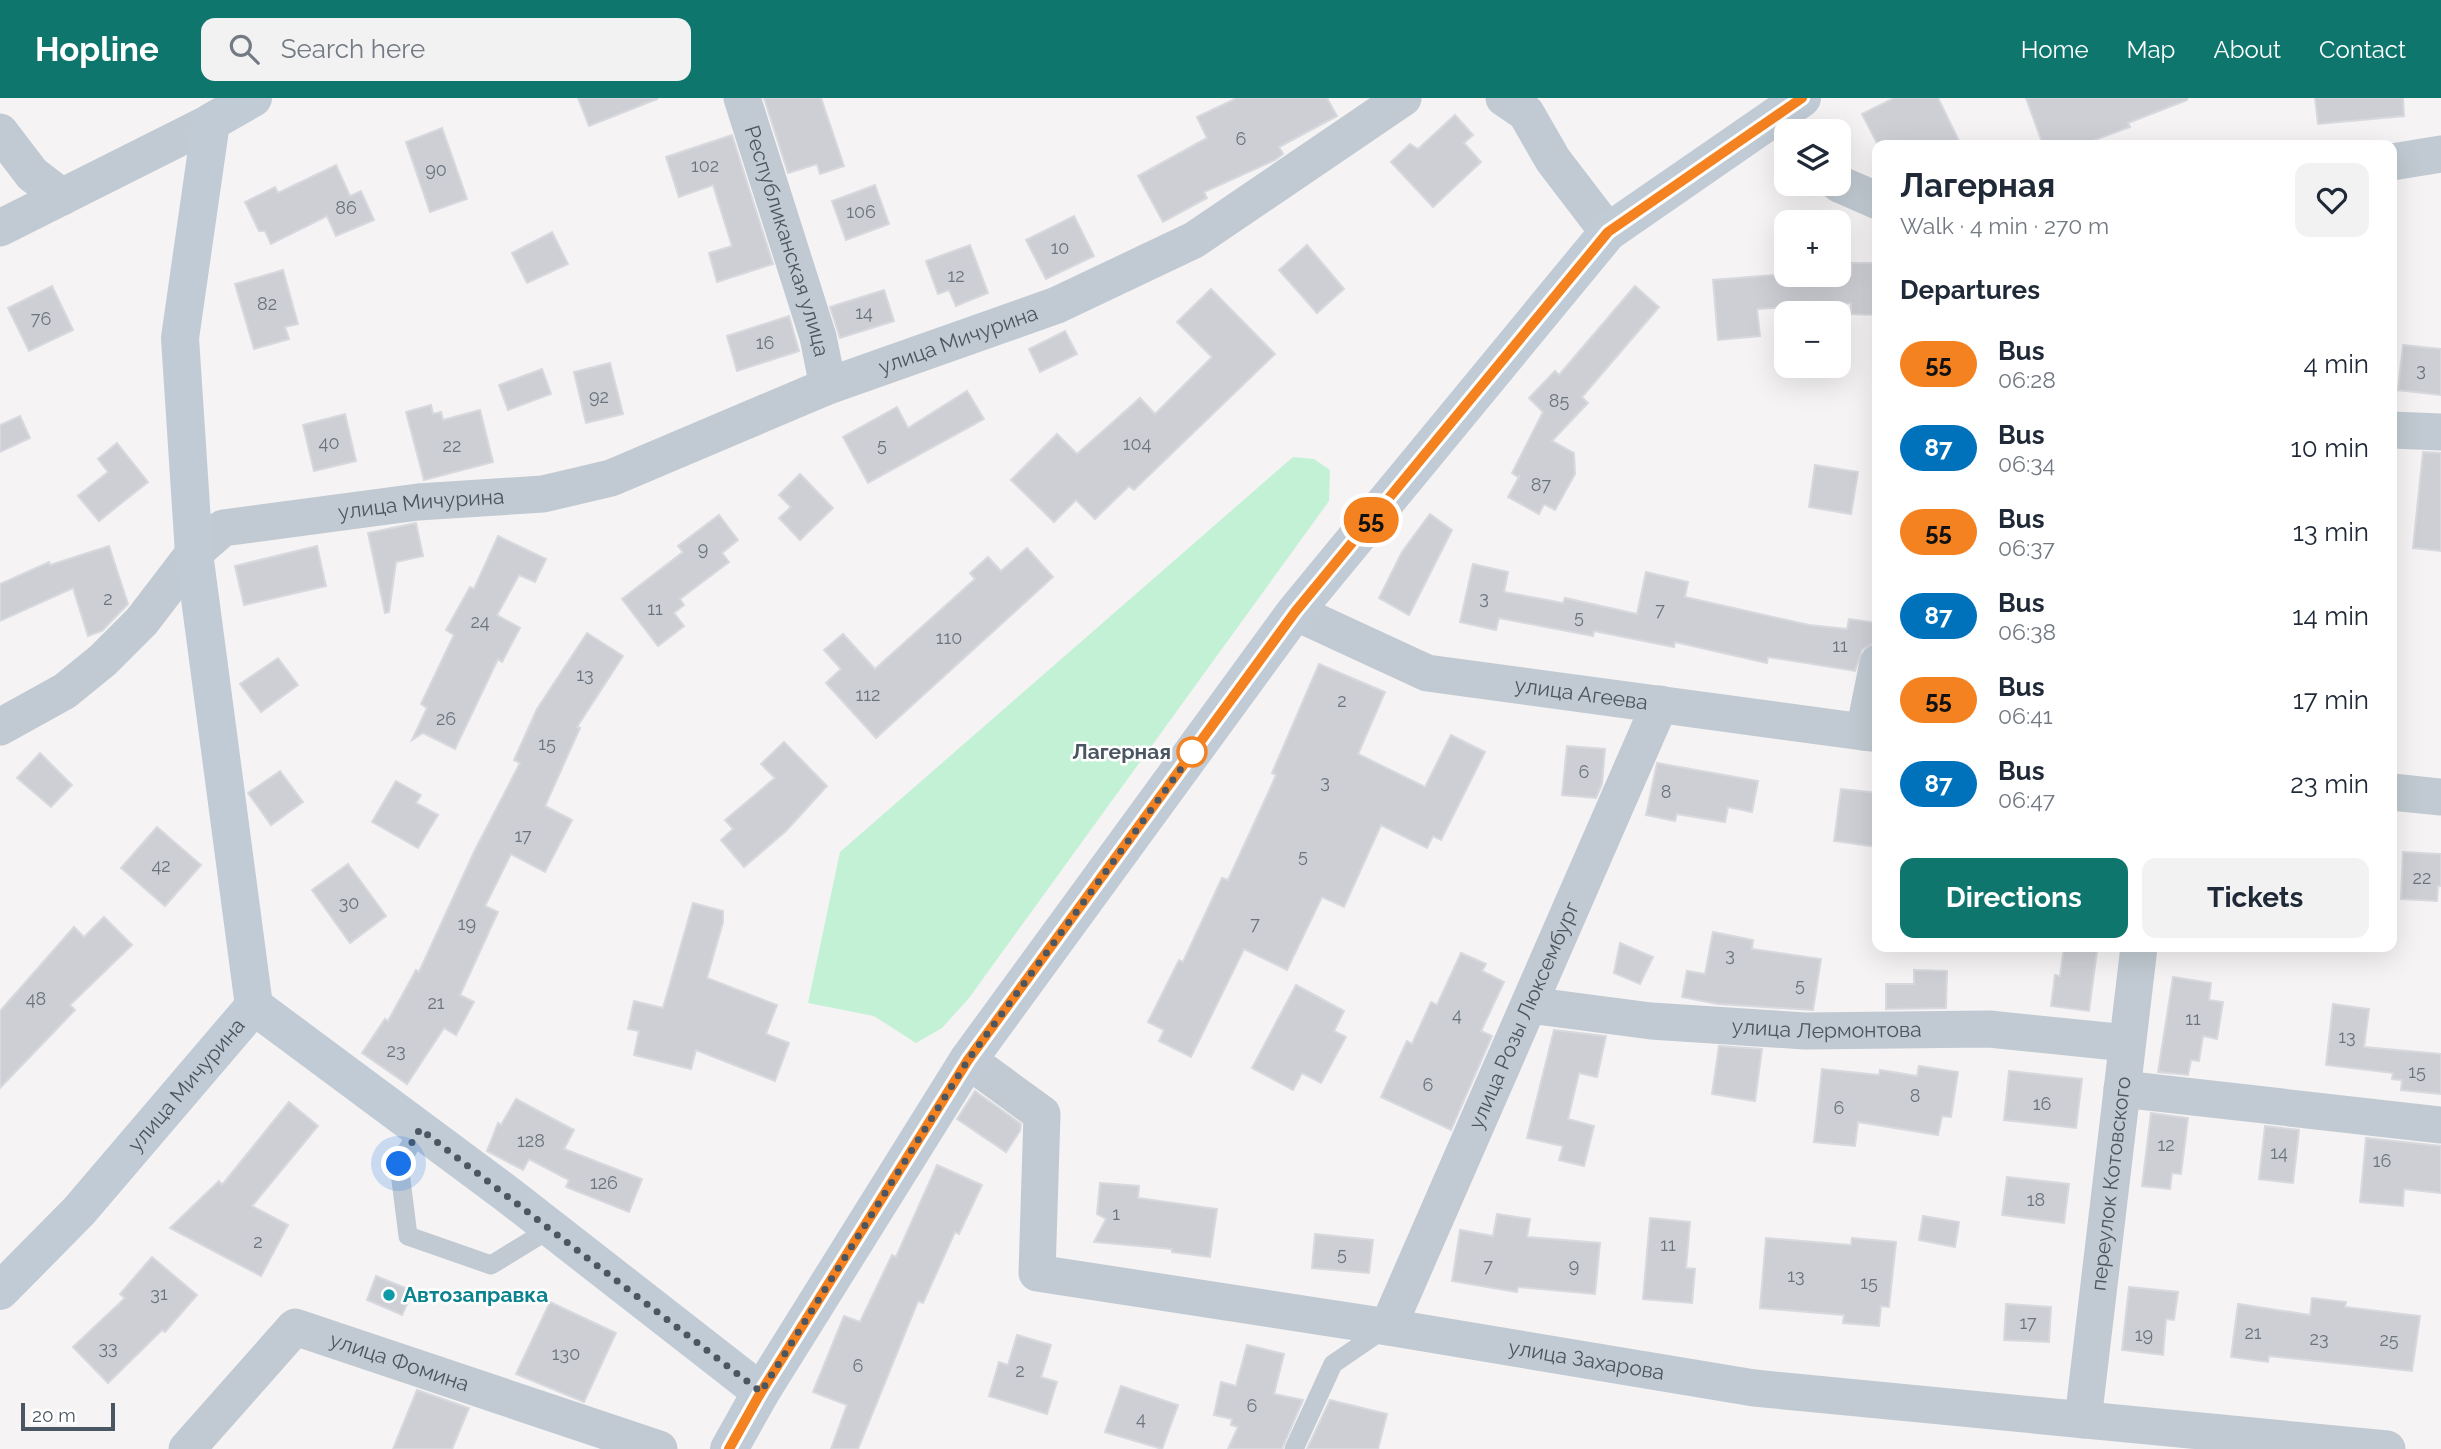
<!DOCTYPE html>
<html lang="en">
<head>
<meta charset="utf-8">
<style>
  :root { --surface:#fff; --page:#f2f2f3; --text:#1f2937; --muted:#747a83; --accent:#0f766e }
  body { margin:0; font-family:Raleway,sans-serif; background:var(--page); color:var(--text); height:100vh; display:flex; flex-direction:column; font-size:26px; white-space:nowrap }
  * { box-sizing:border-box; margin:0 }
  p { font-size:23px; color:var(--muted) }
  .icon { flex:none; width:38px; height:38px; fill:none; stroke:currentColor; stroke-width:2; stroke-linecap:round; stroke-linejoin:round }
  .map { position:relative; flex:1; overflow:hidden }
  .details { position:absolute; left:1872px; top:42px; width:525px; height:812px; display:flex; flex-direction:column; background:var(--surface); border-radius:14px; box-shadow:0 7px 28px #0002 }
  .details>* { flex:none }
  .badge { padding:0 14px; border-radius:23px; font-size:24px; line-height:46px }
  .buttons { position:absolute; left:1774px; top:21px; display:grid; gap:14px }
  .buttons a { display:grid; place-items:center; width:77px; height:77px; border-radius:14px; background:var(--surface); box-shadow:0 7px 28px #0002; font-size:35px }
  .scale { position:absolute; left:21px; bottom:18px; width:94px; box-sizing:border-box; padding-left:7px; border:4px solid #4a5661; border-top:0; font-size:19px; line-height:24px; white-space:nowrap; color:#4a5661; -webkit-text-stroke:5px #fff; paint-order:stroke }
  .you { position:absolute; width:35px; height:35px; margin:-18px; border:5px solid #fff; border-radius:50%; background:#1a73e8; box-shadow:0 0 0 10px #1a73e833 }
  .map>.badge { position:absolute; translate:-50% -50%; box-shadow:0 0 0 4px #fff }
  h2 { padding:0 28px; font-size:26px; line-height:63px }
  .round { display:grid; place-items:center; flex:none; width:74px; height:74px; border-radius:14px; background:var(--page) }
  .summary { display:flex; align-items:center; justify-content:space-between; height:119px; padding:0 28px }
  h1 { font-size:33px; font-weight:700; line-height:52px }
  .action { display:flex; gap:14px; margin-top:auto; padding:14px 28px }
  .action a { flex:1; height:80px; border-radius:14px; background:var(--accent); color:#fff; font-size:28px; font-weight:700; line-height:80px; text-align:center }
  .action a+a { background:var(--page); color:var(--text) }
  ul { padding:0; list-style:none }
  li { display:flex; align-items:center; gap:21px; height:84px; padding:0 28px }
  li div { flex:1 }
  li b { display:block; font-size:26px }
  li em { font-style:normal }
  li .badge { min-width:77px; font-weight:700; text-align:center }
  header { display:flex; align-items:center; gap:42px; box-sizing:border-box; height:98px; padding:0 35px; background:var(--accent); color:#fff }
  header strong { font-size:33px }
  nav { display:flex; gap:38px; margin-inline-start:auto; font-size:24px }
  .search { width:490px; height:63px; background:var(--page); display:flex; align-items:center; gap:18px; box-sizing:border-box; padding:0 24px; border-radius:14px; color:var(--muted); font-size:26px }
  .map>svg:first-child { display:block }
  .green { fill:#c3f1d5 }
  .building { fill:#cdcfd5; stroke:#d7d9de; stroke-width:2 }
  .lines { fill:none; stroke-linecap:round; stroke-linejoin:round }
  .lane { stroke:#c1cad2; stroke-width:19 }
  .street { stroke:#c1cad2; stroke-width:37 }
  .secondary { stroke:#c1cbd6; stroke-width:38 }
  .line-casing { stroke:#fff; stroke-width:16 }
  .line { stroke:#f58220; stroke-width:10 }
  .walk { stroke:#4a5661; stroke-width:7; stroke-dasharray:0 12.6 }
  .stop-dot { fill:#fff; stroke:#f58220; stroke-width:3.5 }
  .culture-dot { fill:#0f9aa8; stroke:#fff; stroke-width:2.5 }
  .labels { text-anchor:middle; stroke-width:5; stroke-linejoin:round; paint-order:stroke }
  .number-label { font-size:18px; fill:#6b747e }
  .street-label { font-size:21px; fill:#4a5661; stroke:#fff }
  .stop-label { font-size:21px; font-weight:bold; fill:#4a5661; stroke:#fff; text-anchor:end }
  .culture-label { font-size:21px; font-weight:bold; fill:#0d838f; stroke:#fff; text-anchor:start }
</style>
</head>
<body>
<header>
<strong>Hopline</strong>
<div class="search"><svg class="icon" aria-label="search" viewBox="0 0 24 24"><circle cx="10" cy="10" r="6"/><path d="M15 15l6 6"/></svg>Search here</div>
<nav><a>Home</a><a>Map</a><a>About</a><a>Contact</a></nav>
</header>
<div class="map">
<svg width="2441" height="1351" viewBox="0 0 2441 1351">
  <rect width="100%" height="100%" fill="#f5f3f3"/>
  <path class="green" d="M1293,359L1314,361L1330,372L1329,403L969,900L942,930L916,945L874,918L808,905L840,754Z"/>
  <g class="building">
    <path d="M578,0H657V1L589,28Z"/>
    <path d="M764,0H821L844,68L820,76L817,66L788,75Z"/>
    <path d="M1237,0H1327L1337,18L1279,49L1283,56L1275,62L1204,94L1207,100L1163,124L1138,78L1207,40L1197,19Z"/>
    <path d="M1894,0H1938L1961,47H1878L1862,16Z"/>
    <path d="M2026,0H2187V2L2128,25L2130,29L2081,47H2043Z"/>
    <path d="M2315,0H2403L2404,18L2318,26Z"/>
    <path d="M1455,17L1473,37L1464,45L1481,64L1433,109L1391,64L1410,46L1418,51Z"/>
    <path d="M442,30L467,101L430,114L406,44Z"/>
    <path d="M732,37L773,166L717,184L709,155L732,148L713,87L679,99L666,59Z"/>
    <path d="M336,67L350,98L361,93L374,122L336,138L327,118L271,146L265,133H259L245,104L275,89L278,95Z"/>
    <path d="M875,87L889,126L846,142L832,103Z"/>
    <path d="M1074,118L1094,158L1046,181L1026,142Z"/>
    <path d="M552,134L568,166L527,185L512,155Z"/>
    <path d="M970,147L988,195L956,208L949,192L938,196L926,163Z"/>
    <path d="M1307,147L1344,191L1317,215L1279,172Z"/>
    <path d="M1852,165H1878L1877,217L1851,216V205L1757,211L1760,238L1718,242L1713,182L1787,176L1851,177Z"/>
    <path d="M283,172L298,226L285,229L289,241L254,251L235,186Z"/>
    <path d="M52,188L73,232L29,253L8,210Z"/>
    <path d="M1635,188L1659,209L1582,299L1588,305L1552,343L1574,355L1575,376L1555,412L1544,406L1539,416L1508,399L1520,377L1518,379L1512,375L1543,314L1529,300L1555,273L1559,277Z"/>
    <path d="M1211,191L1275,256L1134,392L1129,388L1095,421L1076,402L1054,424L1011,382L1057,336L1077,356L1140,300L1155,316L1212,259L1177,224Z"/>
    <path d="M884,192L894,223L840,240L830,209Z"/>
    <path d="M789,218L799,253L737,273L727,238Z"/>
    <path d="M1065,233L1077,256L1040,274L1029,251Z"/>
    <path d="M2403,247L2441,251V297L2398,292Z"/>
    <path d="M610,265L623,316L586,325L574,274Z"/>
    <path d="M542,271L551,296L508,312L499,287Z"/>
    <path d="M967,293L984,321L868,385L843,339L897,309L908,330Z"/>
    <path d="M431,307L433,316L441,314L443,322L480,312L493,364L424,382L406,314Z"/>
    <path d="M345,316L356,363L314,373L303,327Z"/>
    <path d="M20,318L30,340L0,354V327Z"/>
    <path d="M117,345L148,384L99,423L78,398L108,374L98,361Z"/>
    <path d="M2423,354L2441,355V453L2413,450Z"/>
    <path d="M1815,367L1858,374L1851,416L1809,409Z"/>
    <path d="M800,376L833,410L800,442L779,420L791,409L779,397Z"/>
    <path d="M1430,416L1452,432L1409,517L1379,500L1402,454Z"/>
    <path d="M719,417L738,442L722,455L729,464L680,501L684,507L674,515L684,528L658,548L622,501L683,454L678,448Z"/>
    <path d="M416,425L423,458L396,464L389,514L385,515L368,435Z"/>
    <path d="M498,438L546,461L535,484L519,477L497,517L520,530L502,564L498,561L455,651L423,635L412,642L427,610L421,606L454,537L446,532L470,489L474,491Z"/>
    <path d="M109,448L128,506L102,533L88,538L73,490L0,523V486L49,464L50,467Z"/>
    <path d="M317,448L326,488L244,507L235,468Z"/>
    <path d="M1027,450L1053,479L876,640L826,585L841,571L824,552L843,536L875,571L975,481L970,475L988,459L1001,473Z"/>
    <path d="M1473,466L1508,474L1504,494L1563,505L1565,500L1637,516L1646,474L1688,484L1685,499L1809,527L1847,531L1849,521L1878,525L1874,545L1862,552L1855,573L1768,559L1767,565L1675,544L1674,549L1594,533L1593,538L1499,520L1496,532L1460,524Z"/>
    <path d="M587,535L623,558L577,629L580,630L545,708L572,722L545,774L511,756L485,808L498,814L460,897L474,904L456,937L444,930L407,986L362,955L385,921L388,923L416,872L419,874L475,752L520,665L514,662L537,611Z"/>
    <path d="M278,560L298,587L261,614L240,586Z"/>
    <path d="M1319,566L1385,594L1358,656L1425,689L1451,637L1485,654L1441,742L1433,738L1427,750L1381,727L1344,809L1322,799L1287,872L1244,851L1191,959L1159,943L1164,932L1148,924L1179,862L1183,864L1222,780L1228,782L1270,691L1276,677L1272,675Z"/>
    <path d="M784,644L827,688L786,733L744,769L721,742L733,731L725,722L775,680L761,666Z"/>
    <path d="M1567,648L1605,651L1602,686L1596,700L1562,697Z"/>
    <path d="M40,655L72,687L51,709L17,680Z"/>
    <path d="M1657,665L1758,683L1752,714L1728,709L1725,724L1677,716L1675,723L1646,717Z"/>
    <path d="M280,673L303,704L271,727L248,695Z"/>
    <path d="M396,683L421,697L416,705L438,717L418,750L372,724Z"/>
    <path d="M1841,691L1878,695V749L1834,743Z"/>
    <path d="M157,729L201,767L165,808L121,770Z"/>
    <path d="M2403,754L2441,756V788H2438L2437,803L2401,801Z"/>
    <path d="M348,766L386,818L350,845L312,792Z"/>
    <path d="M693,805L723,813V824L707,880L777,907L766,936L789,945L775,983L696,952L691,971L634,957L639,933L628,931L634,903L663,910Z"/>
    <path d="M104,819L132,847L70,907L75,912L0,990V913L74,829L84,839Z"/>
    <path d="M1713,834L1753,842L1752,851L1821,861L1813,912L1718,906L1682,899L1687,873L1705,876Z"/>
    <path d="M1620,845L1653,859L1640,886L1614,875Z"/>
    <path d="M2064,849L2097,853L2089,913L2051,908L2055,877L2060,878Z"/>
    <path d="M1461,855L1486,866L1482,873L1504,884L1481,933L1492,938L1451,1032L1381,999L1407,943L1412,946L1431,904L1437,907Z"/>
    <path d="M1914,872L1947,873L1946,910L1886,911V886H1914Z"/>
    <path d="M2173,879L2211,885L2209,902L2223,904L2217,941L2203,938L2199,963L2191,962L2188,977L2158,974Z"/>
    <path d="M1296,887L1344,913L1334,933L1346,939L1321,985L1302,975L1293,992L1252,970Z"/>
    <path d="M2333,906L2369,911L2364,949L2441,956V996L2401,992L2402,982L2392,981L2393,975L2326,967Z"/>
    <path d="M1554,932L1606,938L1597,979L1579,975L1568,1021L1594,1028L1584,1068L1559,1062L1563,1048L1527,1040Z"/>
    <path d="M1719,948L1762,951L1755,1003L1712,996Z"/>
    <path d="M1919,968L1958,974L1951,1019L1942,1018L1938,1037L1858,1024L1855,1048L1814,1044L1822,971L1879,977L1880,972L1917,978Z"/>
    <path d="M2009,973L2082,981L2076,1030L2004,1022Z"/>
    <path d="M975,993L1021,1026L1020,1033L1006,1054L957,1021Z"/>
    <path d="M516,1001L574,1032L564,1051L642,1081L629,1114L566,1089L569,1082L529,1061L523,1072L487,1053L498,1025L501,1027Z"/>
    <path d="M289,1004L318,1028L252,1108L288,1127L261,1178L170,1130L219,1083L222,1087Z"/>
    <path d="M2151,1015L2188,1020L2181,1076L2172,1075L2170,1091L2142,1088Z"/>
    <path d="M2265,1028L2299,1032L2293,1085L2259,1081Z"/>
    <path d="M2366,1040L2441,1048V1095L2404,1091L2403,1108L2360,1104Z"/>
    <path d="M937,1067L982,1087L959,1136L955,1134L923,1205L918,1203L858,1351H831L847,1307L813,1294L844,1218L860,1224L892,1157L896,1159Z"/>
    <path d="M2007,1079L2069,1086L2064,1125L2002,1117Z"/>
    <path d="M1100,1085L1139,1088L1138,1100L1217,1111L1210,1159L1172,1154V1151L1094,1144L1106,1121L1097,1116Z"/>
    <path d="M1497,1116L1530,1121L1527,1139L1600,1145L1595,1196L1518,1189L1517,1194L1452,1183L1460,1132L1493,1138Z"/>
    <path d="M1923,1118L1959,1124L1955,1149L1919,1142Z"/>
    <path d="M1650,1120L1690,1124L1686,1170L1695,1171L1692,1205L1643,1201Z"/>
    <path d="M1315,1136L1373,1142L1369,1175L1312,1170Z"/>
    <path d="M1766,1140L1851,1147L1852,1140L1896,1144L1889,1209L1881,1208L1879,1228L1843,1225L1844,1217L1760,1210Z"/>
    <path d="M152,1159L197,1197L165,1234L162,1232L108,1285L73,1249L125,1200L120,1196Z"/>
    <path d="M376,1178L413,1193L402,1217L367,1202Z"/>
    <path d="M2129,1189L2178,1194L2174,1222L2166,1221L2163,1257L2122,1252Z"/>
    <path d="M2312,1200L2346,1204L2345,1209L2420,1218L2412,1273L2269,1258L2268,1264L2231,1259L2238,1206L2310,1217Z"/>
    <path d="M550,1204L616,1235L584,1304L516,1276Z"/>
    <path d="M2006,1206L2051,1209L2049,1244L2004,1242Z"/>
    <path d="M1017,1237L1051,1247L1041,1279L1057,1284L1047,1316L989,1298L999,1264L1008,1267Z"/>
    <path d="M1247,1247L1284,1256L1274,1296L1303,1302L1282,1351H1228L1238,1329L1231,1327L1232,1321L1214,1317L1221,1284L1236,1288Z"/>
    <path d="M1121,1288L1178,1307L1162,1351L1105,1334Z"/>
    <path d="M417,1292L469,1310L452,1351H393Z"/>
    <path d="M1330,1302L1387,1316L1378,1351H1307Z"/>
  </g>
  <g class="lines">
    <g class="lane">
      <path d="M420,1031L399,1066L408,1138L491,1167L550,1131"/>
      <path d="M1294,1351L1333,1266L1387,1229"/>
    </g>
    <g class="street">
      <path id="s1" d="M742,0L818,239L828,288"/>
      <path d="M1504,0L1526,15L1553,62L1608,134"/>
      <path d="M0,34L32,76L62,99"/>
      <path d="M2392,64L2441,56"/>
      <path d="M1839,86L1878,103"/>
      <path d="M0,130L211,24"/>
      <path d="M2392,332L2441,334"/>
      <path id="s2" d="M1295,514L1427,575L1878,636"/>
      <path id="s3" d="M0,629L65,593L103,562L142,523L194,455L223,430L418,404L543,396L611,380L828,288L1057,207L1194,142L1403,0"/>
      <path d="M1864,634L1878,565"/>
      <path d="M2392,694L2441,699"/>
      <path id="s4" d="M1529,907L1651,923L1805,933L1989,931L2127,945"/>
      <path id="s5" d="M968,962L1042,1016L1037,1175L1388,1229L1754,1290L2387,1351"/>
      <path d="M2122,991L2441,1027"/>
      <path id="s6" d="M1388,1229L1660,606"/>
      <path id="s7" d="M2083,1322L2139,849"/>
      <path id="s8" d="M187,1351L295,1229L659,1351"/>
    </g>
    <g class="secondary">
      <path d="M254,908L507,1096L761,1294"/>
      <path id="s9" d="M0,1193L79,1113L254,908L194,455L180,240L211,24L253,0"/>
      <path d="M729,1351L761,1294L968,962L1295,514L1608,134L1802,0"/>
    </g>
  </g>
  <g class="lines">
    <g class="line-casing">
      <path id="line" d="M729,1351L761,1294L968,962L1295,514L1608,134L1802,0"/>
    </g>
    <use href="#line" class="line"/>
    <path class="walk" d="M399,1066L420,1031L761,1294L968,962L1197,649L1192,654"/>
  </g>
  <circle class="stop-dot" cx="1192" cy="654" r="14"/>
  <circle class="culture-dot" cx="389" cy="1197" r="7"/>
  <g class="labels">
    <g class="number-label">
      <text x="1241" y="47">6</text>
      <text x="705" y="74">102</text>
      <text x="436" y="78">90</text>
      <text x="346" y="116">86</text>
      <text x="861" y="120">106</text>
      <text x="1060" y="156">10</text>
      <text x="956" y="184">12</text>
      <text x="267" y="212">82</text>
      <text x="864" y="221">14</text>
      <text x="41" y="227">76</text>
      <text x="765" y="251">16</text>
      <text x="2421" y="278">3</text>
      <text x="599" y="305">92</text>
      <text x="1559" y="309">85</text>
      <text x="329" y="351">40</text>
      <text x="1137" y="352">104</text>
      <text x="882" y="353">5</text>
      <text x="452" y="354">22</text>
      <text x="1541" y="393">87</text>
      <text x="703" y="457">9</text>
      <text x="1484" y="506">3</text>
      <text x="108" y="507">2</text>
      <text x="655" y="517">11</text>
      <text x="1660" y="518">7</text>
      <text x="1579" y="525">5</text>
      <text x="480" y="530">24</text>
      <text x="949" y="546">110</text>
      <text x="1840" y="554">11</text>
      <text x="585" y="583">13</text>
      <text x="868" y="603">112</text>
      <text x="1342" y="609">2</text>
      <text x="446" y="627">26</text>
      <text x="547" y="652">15</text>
      <text x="1584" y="680">6</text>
      <text x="1325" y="690">3</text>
      <text x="1666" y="700">8</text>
      <text x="523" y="744">17</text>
      <text x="1303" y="764">5</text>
      <text x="161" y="774">42</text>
      <text x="2422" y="786">22</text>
      <text x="349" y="811">30</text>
      <text x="467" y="832">19</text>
      <text x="1255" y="832">7</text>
      <text x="1730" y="863">3</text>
      <text x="1800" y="893">5</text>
      <text x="36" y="907">48</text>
      <text x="436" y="911">21</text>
      <text x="1457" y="923">4</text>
      <text x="2193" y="927">11</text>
      <text x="2347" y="945">13</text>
      <text x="396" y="959">23</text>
      <text x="2417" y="980">15</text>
      <text x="1428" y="993">6</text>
      <text x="1915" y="1004">8</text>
      <text x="2042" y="1012">16</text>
      <text x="1839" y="1016">6</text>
      <text x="531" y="1049">128</text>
      <text x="2166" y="1053">12</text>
      <text x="2279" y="1061">14</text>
      <text x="2382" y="1069">16</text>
      <text x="604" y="1091">126</text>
      <text x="2036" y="1108">18</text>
      <text x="1116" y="1122">1</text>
      <text x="258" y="1150">2</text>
      <text x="1668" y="1153">11</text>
      <text x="1342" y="1162">5</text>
      <text x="1488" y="1174">7</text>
      <text x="1574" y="1174">9</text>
      <text x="1796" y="1184">13</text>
      <text x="1869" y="1191">15</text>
      <text x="159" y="1202">31</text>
      <text x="2028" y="1231">17</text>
      <text x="2253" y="1241">21</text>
      <text x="2144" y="1243">19</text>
      <text x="2319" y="1247">23</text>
      <text x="2389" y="1248">25</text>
      <text x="108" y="1256">33</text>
      <text x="566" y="1262">130</text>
      <text x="858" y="1274">6</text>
      <text x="1020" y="1279">2</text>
      <text x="1252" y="1314">6</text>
      <text x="1141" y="1327">4</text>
    </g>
    <g class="street-label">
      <text dy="7" stroke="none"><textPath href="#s1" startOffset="150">Республиканская улица</textPath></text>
      <text dy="7" stroke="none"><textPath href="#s3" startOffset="1068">улица Мичурина</textPath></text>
      <text dy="7" stroke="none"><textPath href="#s3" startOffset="502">улица Мичурина</textPath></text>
      <text dy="7" stroke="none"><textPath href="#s2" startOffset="301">улица Агеева</textPath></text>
      <text dy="7" stroke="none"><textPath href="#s6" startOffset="340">улица Розы Люксембург</textPath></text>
      <text dy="7" stroke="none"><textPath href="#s4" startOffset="299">улица Лермонтова</textPath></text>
      <text dy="7" stroke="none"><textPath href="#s9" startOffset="278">улица Мичурина</textPath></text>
      <text dy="7" stroke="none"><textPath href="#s7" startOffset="238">переулок Котовского</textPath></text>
      <text dy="7" stroke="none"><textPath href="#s5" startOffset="807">улица Захарова</textPath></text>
      <text dy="7" stroke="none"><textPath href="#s8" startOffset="273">улица Фомина</textPath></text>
    </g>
    <g class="stop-label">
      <text x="1171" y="661">Лагерная</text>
    </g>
    <g class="culture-label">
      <text x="403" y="1204">Автозаправка</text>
    </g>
  </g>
</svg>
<div class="buttons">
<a><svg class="icon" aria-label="layers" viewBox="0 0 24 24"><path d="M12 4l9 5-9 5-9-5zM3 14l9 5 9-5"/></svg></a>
<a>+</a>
<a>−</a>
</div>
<div class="scale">20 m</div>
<div class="you" style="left:399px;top:1066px"></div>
<b class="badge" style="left:1371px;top:422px;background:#f58220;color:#111">55</b>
<section class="details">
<div class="summary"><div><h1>Лагерная</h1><p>Walk · 4 min · 270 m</p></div><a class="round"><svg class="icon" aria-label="heart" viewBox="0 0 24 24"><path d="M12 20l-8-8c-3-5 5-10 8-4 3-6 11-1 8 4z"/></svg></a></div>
<h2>Departures</h2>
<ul>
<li><span class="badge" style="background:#f58220;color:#111">55</span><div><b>Bus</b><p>06:28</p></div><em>4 min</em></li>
<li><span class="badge" style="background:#0072bc;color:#fff">87</span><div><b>Bus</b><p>06:34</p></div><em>10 min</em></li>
<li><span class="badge" style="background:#f58220;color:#111">55</span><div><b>Bus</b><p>06:37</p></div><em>13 min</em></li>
<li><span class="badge" style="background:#0072bc;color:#fff">87</span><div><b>Bus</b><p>06:38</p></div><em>14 min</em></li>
<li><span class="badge" style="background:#f58220;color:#111">55</span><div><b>Bus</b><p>06:41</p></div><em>17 min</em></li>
<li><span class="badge" style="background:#0072bc;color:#fff">87</span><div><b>Bus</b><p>06:47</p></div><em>23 min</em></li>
</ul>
<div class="action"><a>Directions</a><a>Tickets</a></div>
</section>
</div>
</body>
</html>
